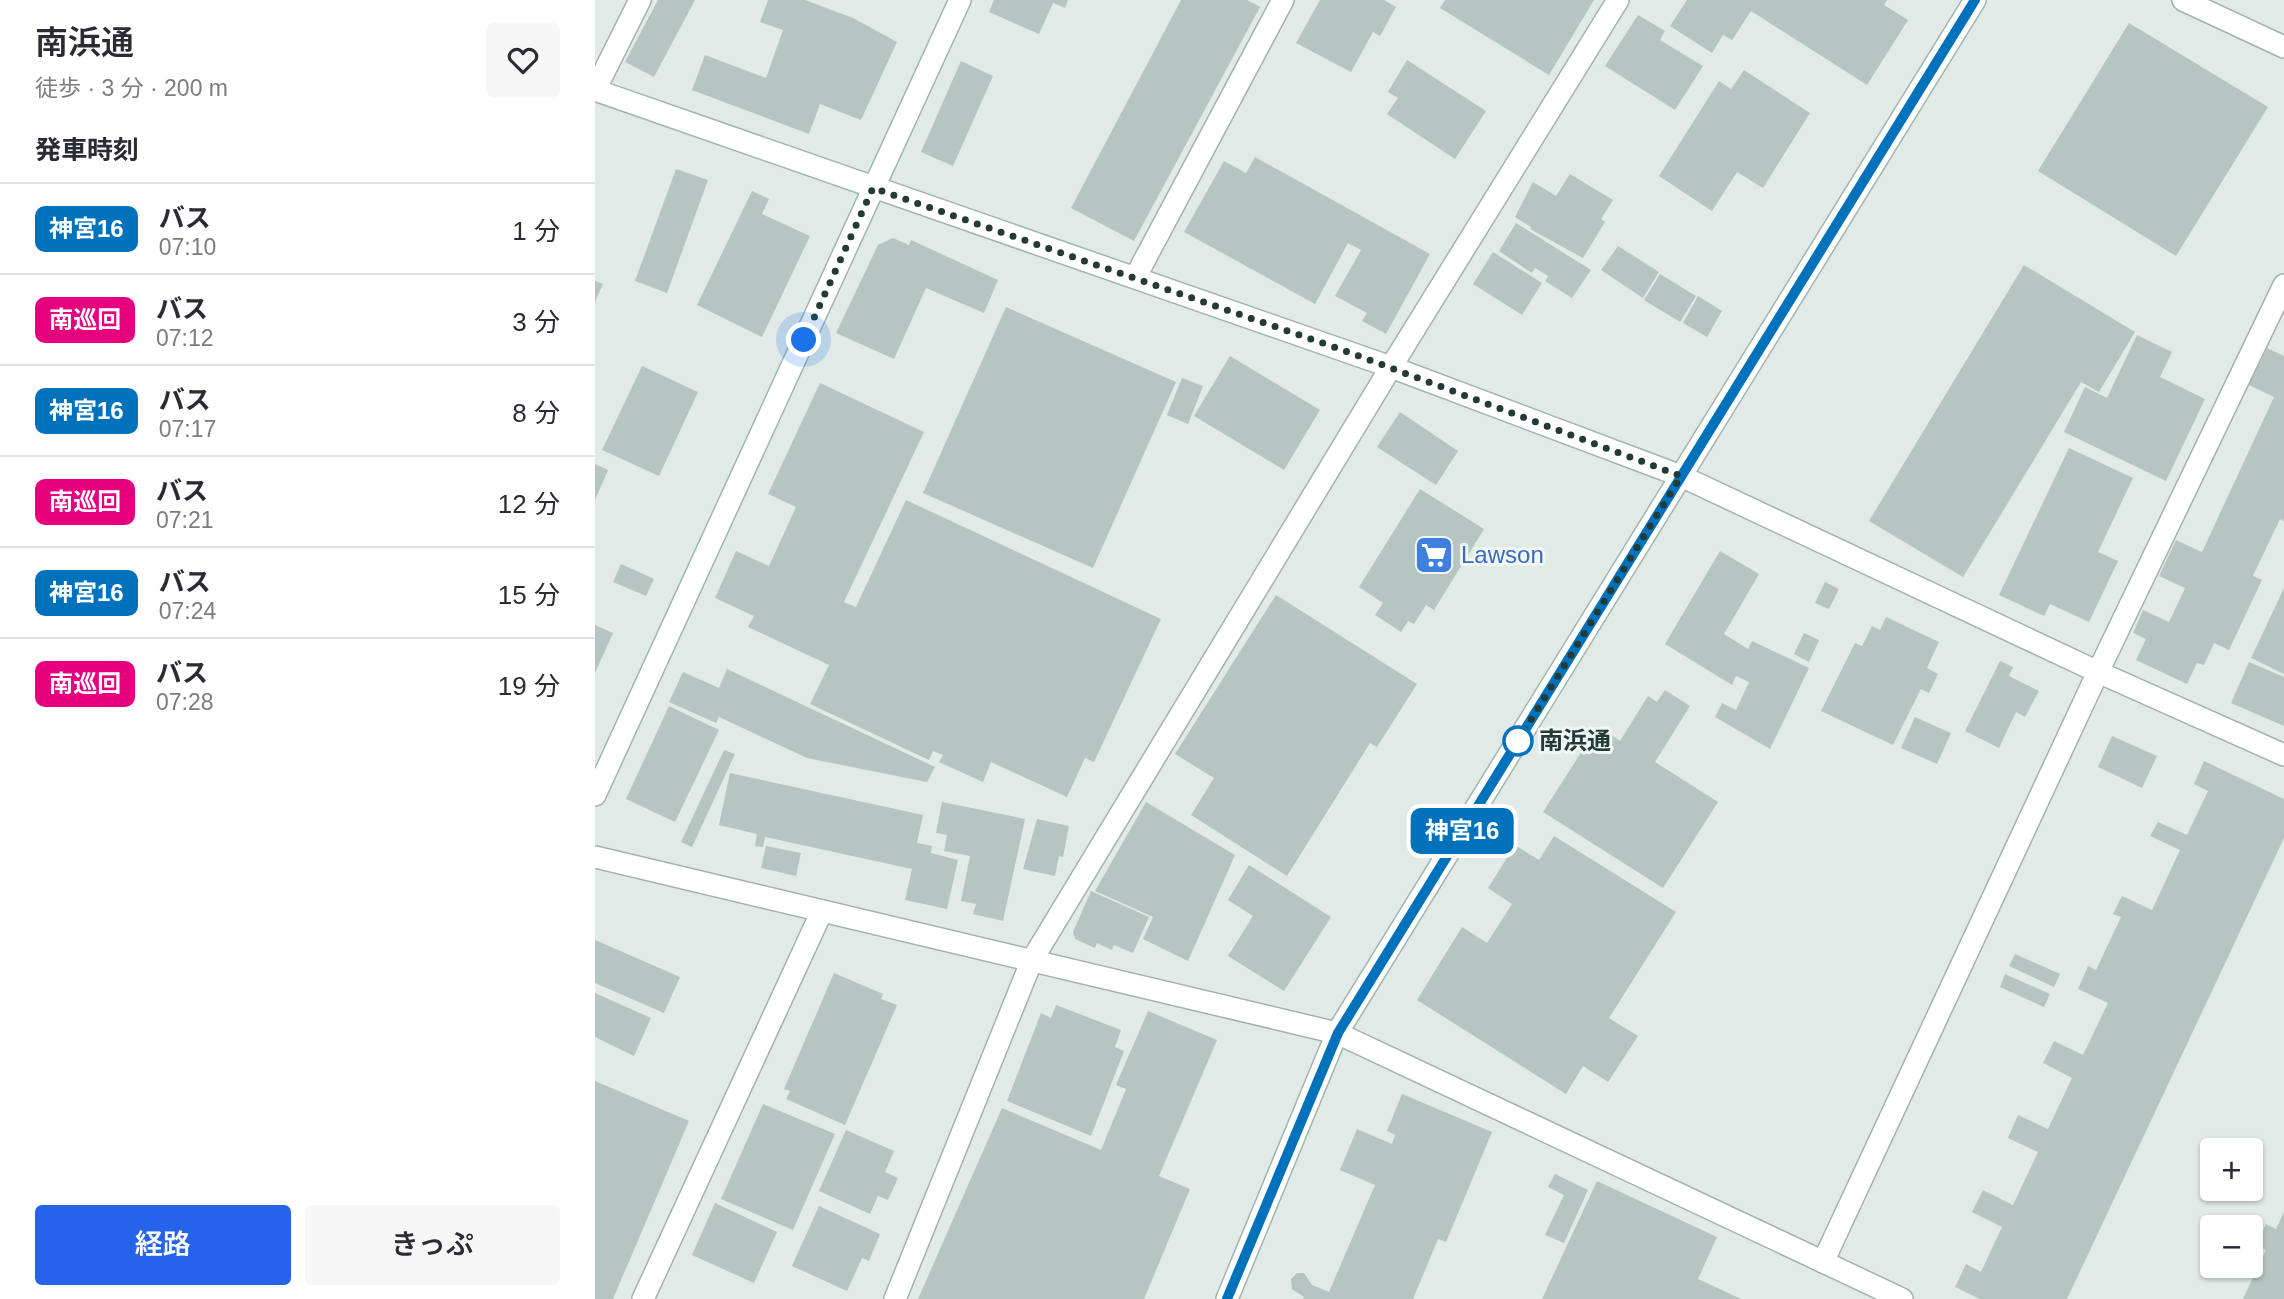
<!DOCTYPE html>
<html lang="ja">
<head>
<meta charset="utf-8">
<style>
  :root { --surface:#fff; --page:#f7f7f7; --text:#2b2b33; --muted:#7c7c81; --line:#e1e1e2; --accent:#2563eb }
  body { margin:0; font-family:Arial,"Noto Sans JP",sans-serif; background:var(--page); color:var(--text); height:100vh; display:flex; flex-direction:column; font-size:26px; white-space:nowrap }
  * { box-sizing:border-box; margin:0 }
  p { font-size:23px; color:var(--muted) }
  .icon { flex:none; width:38px; height:38px; fill:none; stroke:currentColor; stroke-width:2; stroke-linecap:round; stroke-linejoin:round }
  .map { position:relative; flex:1; overflow:hidden }
  .sheet { display:flex; flex-direction:column; background:var(--surface); width:595px }
  .sheet>* { flex:none }
  .badge { padding:0 14px; border-radius:10px; font-size:24px; line-height:46px }
  .fabs { position:absolute; left:1605px; top:1138px; display:grid; gap:14px }
  .fabs a { display:grid; place-items:center; width:63px; height:63px; border-radius:7px; background:var(--surface); box-shadow:0 2px 5px #0004; font-size:35px }
  .you { position:absolute; width:35px; height:35px; margin:-18px; border:5px solid #fff; border-radius:50%; background:#1a73e8; box-shadow:0 0 0 10px #1a73e833 }
  .map>.badge { position:absolute; translate:-50% -50%; box-shadow:0 0 0 4px #fff }
  h2 { padding:0 35px; font-size:26px; line-height:63px }
  .round { display:grid; place-items:center; flex:none; width:74px; height:74px; border-radius:7px; background:var(--page) }
  .head { display:flex; align-items:center; justify-content:space-between; height:119px; padding:0 35px }
  h1 { font-size:33px; font-weight:600; line-height:52px }
  .cta { display:flex; gap:14px; margin-top:auto; padding:14px 35px }
  .cta a { flex:1; height:80px; border-radius:7px; background:var(--accent); color:#fff; font-size:28px; font-weight:600; line-height:80px; text-align:center }
  .cta a+a { background:var(--page); color:var(--text) }
  ul { padding:0; list-style:none }
  li { display:flex; align-items:center; gap:21px; height:91px; padding:0 35px; border-top:2px solid var(--line) }
  li div { flex:1 }
  li b { display:block; font-size:26px }
  li em { font-style:normal }
  li .badge { min-width:77px; font-weight:700; text-align:center }
  main { display:flex; flex:1; min-height:0 }
  .map>svg:first-child { display:block }
  .building { fill:#b6c5c1 }
  .lines { fill:none; stroke-linecap:round; stroke-linejoin:round }
  .street-casing { stroke:#a4b2ae; stroke-width:24 }
  .secondary-casing { stroke:#a1b5b0; stroke-width:24 }
  .street { stroke:#fff; stroke-width:21 }
  .secondary { stroke:#fff; stroke-width:21 }
  .line-casing { stroke:#fff; stroke-width:16 }
  .line { stroke:#0072bc; stroke-width:10 }
  .walk { stroke:#233a36; stroke-width:7; stroke-dasharray:0 12.6 }
  .stop-dot { fill:#fff; stroke:#0072bc; stroke-width:3.5 }
  .labels { text-anchor:middle; stroke-width:6; stroke-linejoin:round; paint-order:stroke }
  .shop-label { font-size:24px; fill:#366cbe; stroke:#f1f7f5; text-anchor:start }
  .stop-label { font-size:24px; font-weight:bold; fill:#233a36; stroke:#f1f7f5; text-anchor:start }
</style>
</head>
<body>
<main>
<section class="sheet">
<div class="head"><div><h1>南浜通</h1><p>徒歩 · 3 分 · 200 m</p></div><a class="round"><svg class="icon" aria-label="heart" viewBox="0 0 24 24"><path d="M12 20l-8-8c-3-5 5-10 8-4 3-6 11-1 8 4z"/></svg></a></div>
<h2>発車時刻</h2>
<ul>
<li><span class="badge" style="background:#0072bc;color:#fff">神宮16</span><div><b>バス</b><p>07:10</p></div><em>1 分</em></li>
<li><span class="badge" style="background:#e6007e;color:#fff">南巡回</span><div><b>バス</b><p>07:12</p></div><em>3 分</em></li>
<li><span class="badge" style="background:#0072bc;color:#fff">神宮16</span><div><b>バス</b><p>07:17</p></div><em>8 分</em></li>
<li><span class="badge" style="background:#e6007e;color:#fff">南巡回</span><div><b>バス</b><p>07:21</p></div><em>12 分</em></li>
<li><span class="badge" style="background:#0072bc;color:#fff">神宮16</span><div><b>バス</b><p>07:24</p></div><em>15 分</em></li>
<li><span class="badge" style="background:#e6007e;color:#fff">南巡回</span><div><b>バス</b><p>07:28</p></div><em>19 分</em></li>
</ul>
<div class="cta"><a>経路</a><a>きっぷ</a></div>
</section>
<div class="map">
<svg width="1689" height="1299" viewBox="0 0 1689 1299">
  <rect width="100%" height="100%" fill="#e1eae7"/>
  <g class="building">
    <path d="M63,0H100L59,77L30,62Z"/>
    <path d="M173,0H210L258,18L302,42L266,120L225,104L214,134L97,90L110,55L171,78L188,30L165,22Z"/>
    <path d="M399,0H473L470,8L458,3L444,34L394,12Z"/>
    <path d="M586,0H652L665,7L539,241L476,208Z"/>
    <path d="M725,0H789L801,7L785,36L778,32L756,72L701,43Z"/>
    <path d="M850,0H999L954,75L845,8Z"/>
    <path d="M1092,0H1292L1289,5L1313,20L1272,85L1156,11L1137,40L1128,35L1117,53L1075,26Z"/>
    <path d="M1043,15L1070,31L1065,40L1108,66L1080,110L1010,66Z"/>
    <path d="M1534,23L1673,107L1581,256L1443,171Z"/>
    <path d="M812,60L891,111L860,159L792,114L803,98L793,92Z"/>
    <path d="M366,61L398,76L358,166L326,152Z"/>
    <path d="M1149,70L1215,113L1168,188L1142,172L1117,211L1064,176L1124,81L1136,89Z"/>
    <path d="M660,157L835,254L791,334L767,321L772,313L740,296L766,250L753,243L720,304L589,232L629,161L651,173Z"/>
    <path d="M81,169L113,180L72,293L40,281Z"/>
    <path d="M975,174L1018,200L1006,219L1010,222L988,258L935,229L936,227L920,217L938,182L961,196Z"/>
    <path d="M157,191L174,199L167,214L215,236L167,337L102,305Z"/>
    <path d="M921,223L996,270L977,298L950,281L953,276L940,268L937,273L904,251Z"/>
    <path d="M298,238L314,245L316,240L403,280L389,313L331,288L299,359L241,333L283,245Z"/>
    <path d="M1023,246L1064,272L1048,298L1006,270Z"/>
    <path d="M898,252L947,283L927,315L878,284Z"/>
    <path d="M1429,265L1540,332L1504,392L1486,382L1368,577L1274,521Z"/>
    <path d="M1065,274L1101,296L1085,322L1049,300Z"/>
    <path d="M0,281L8,284L0,302Z"/>
    <path d="M1103,296L1127,311L1112,337L1088,323Z"/>
    <path d="M411,307L581,382L498,568L328,493Z"/>
    <path d="M1542,335L1577,352L1565,377L1610,399L1571,481L1469,432L1490,387L1512,398Z"/>
    <path d="M1672,348L1689,356V521L1685,519L1658,576L1667,580L1634,650L1619,643L1609,665L1602,663L1592,684L1541,660L1551,639L1538,633L1548,610L1574,622L1590,588L1564,576L1581,540L1607,552L1679,397L1654,385Z"/>
    <path d="M635,356L725,410L689,470L599,416Z"/>
    <path d="M47,366L103,392L64,476L7,450Z"/>
    <path d="M587,378L608,386L593,424L572,415Z"/>
    <path d="M225,383L329,432L249,602L261,607L311,500L566,619L499,762L490,758L472,797L396,762L388,782L344,762L348,755L338,751L334,760L215,704L234,665L153,627L159,616L120,598L141,551L174,566L201,507L173,494Z"/>
    <path d="M805,412L863,451L841,485L782,447Z"/>
    <path d="M1474,448L1538,478L1503,552L1523,561L1494,622L1455,604L1449,616L1404,595Z"/>
    <path d="M0,464L13,470L0,500Z"/>
    <path d="M825,489L889,529L839,610L831,605L819,624L813,621L806,632L780,615L788,603L764,587Z"/>
    <path d="M1125,551L1164,574L1129,634L1153,649L1157,641L1214,668L1175,749L1120,717L1127,703L1141,710L1154,682L1141,676L1137,685L1070,644Z"/>
    <path d="M26,564L59,579L51,596L18,582Z"/>
    <path d="M1230,582L1244,589L1234,609L1220,603Z"/>
    <path d="M1689,588V674L1656,658Z"/>
    <path d="M681,595L822,684L782,747L775,743L692,876L596,815L619,778L580,754Z"/>
    <path d="M1291,617L1344,642L1332,668L1343,674L1334,693L1326,689L1298,745L1226,711L1260,643L1267,646L1277,626L1285,630Z"/>
    <path d="M0,625L18,633L0,673Z"/>
    <path d="M1209,633L1224,640L1214,662L1199,654Z"/>
    <path d="M1405,661L1418,667L1414,676L1444,691L1430,717L1421,712L1404,748L1370,731Z"/>
    <path d="M1654,662L1689,677V726L1636,703Z"/>
    <path d="M132,669L340,767L332,782L212,758L124,717L121,723L74,702L88,672L124,688Z"/>
    <path d="M1070,690L1095,706L1060,762L1123,802L1068,888L948,812L1003,726L1025,741L1053,696L1062,702Z"/>
    <path d="M74,706L124,730L80,822L31,799Z"/>
    <path d="M1320,717L1356,733L1342,764L1306,748Z"/>
    <path d="M1517,736L1562,756L1547,788L1503,767Z"/>
    <path d="M129,750L140,754L97,847L86,842Z"/>
    <path d="M1609,761L1689,799V838L1472,1299H1385L1360,1287L1371,1264L1386,1272L1407,1227L1377,1212L1388,1190L1418,1205L1443,1152L1413,1138L1423,1115L1453,1129L1477,1078L1448,1063L1459,1041L1488,1055L1513,1003L1483,989L1493,966L1501,970L1526,917L1518,914L1527,896L1557,910L1585,850L1555,836L1563,822L1592,835L1613,791L1599,784Z"/>
    <path d="M135,773L328,815L322,843L337,846L336,853L363,860L352,909L310,900L317,869L170,837L168,847L160,846L162,834L124,825Z"/>
    <path d="M347,802L430,819L408,921L378,914L381,904L366,901L375,856L349,851L352,835L341,833Z"/>
    <path d="M551,802L640,855L593,961L548,939L558,917L500,891Z"/>
    <path d="M442,819L474,826L468,857L464,856L460,876L428,869Z"/>
    <path d="M959,836L1081,912L1014,1018L1043,1036L1013,1082L988,1066L971,1094L822,1000L867,927L892,943L917,904L893,888L920,845L944,860Z"/>
    <path d="M171,846L206,853L201,876L166,868Z"/>
    <path d="M654,865L736,917L689,991L633,956L658,916L633,900Z"/>
    <path d="M496,891L554,917L538,953L519,945L517,950L502,943L500,948L480,939L478,932Z"/>
    <path d="M0,940L85,977L69,1013L0,983Z"/>
    <path d="M1420,954L1465,974L1459,987L1414,966Z"/>
    <path d="M239,973L288,994L286,999L302,1005L250,1125L191,1099L195,1091L189,1089Z"/>
    <path d="M1410,974L1455,994L1449,1007L1405,987Z"/>
    <path d="M0,993L56,1018L39,1056L0,1037Z"/>
    <path d="M461,1005L526,1030L520,1047L529,1051L496,1136L412,1101L446,1013L456,1018Z"/>
    <path d="M553,1011L622,1040L564,1176L595,1189L549,1299H323L407,1108L506,1150L531,1089L521,1085Z"/>
    <path d="M0,1081L94,1121L18,1299H0Z"/>
    <path d="M807,1094L897,1132L851,1242L843,1239L818,1299H708L709,1297L697,1289L696,1279L702,1273H709L717,1285L734,1292L780,1185L745,1170L762,1129L797,1144L800,1135L792,1131Z"/>
    <path d="M168,1104L240,1134L198,1230L126,1199Z"/>
    <path d="M251,1130L299,1151L290,1172L303,1178L293,1200L283,1196L275,1214L224,1191Z"/>
    <path d="M960,1174L993,1190L969,1243L950,1235L969,1195L953,1187Z"/>
    <path d="M1002,1181L1122,1237L1103,1279L1146,1299H947Z"/>
    <path d="M120,1203L182,1232L159,1283L97,1255Z"/>
    <path d="M224,1206L285,1234L274,1261L267,1258L252,1291L197,1266Z"/>
    <path d="M1689,1212V1299H1648L1671,1250L1661,1245L1671,1224L1681,1229Z"/>
  </g>
  <g class="lines">
    <g class="street-casing">
      <g id="street">
        <path d="M1588,0L1689,47"/>
        <path d="M0,90L45,0"/>
        <path d="M541,276L688,0"/>
        <path d="M1086,476L1503,672L1689,755"/>
        <path d="M0,857L742,1033L1307,1299"/>
        <path d="M1228,1262L1503,672L1689,285"/>
        <path d="M48,1299L227,911"/>
        <path d="M300,1299L437,960L796,367L1023,0"/>
      </g>
    </g>
    <g class="secondary-casing">
      <g id="secondary">
        <path d="M0,90L796,367L1086,476"/>
        <path d="M0,795L365,0"/>
        <path d="M632,1299L742,1033L1380,0"/>
      </g>
    </g>
    <use href="#street" class="street"/>
    <use href="#secondary" class="secondary"/>
  </g>
  <g class="lines">
    <g class="line-casing">
      <path id="line" d="M632,1299L743,1033L1380,0"/>
    </g>
    <use href="#line" class="line"/>
    <path class="walk" d="M209,340L278,188L745,349L1086,476L923,741"/>
  </g>
  <defs>
    <g id="supermarket-square" transform="scale(2.0125)"><rect x="-9" y="-9" width="18" height="18" rx="4" fill="#3f7fe0" stroke="#f1f7f5"/><path d="M-6-5.5h2.5l.6 2H6L4.5 2H-2.5L-4.4-4H-6ZM-1.5 3.2a1.3 1.3 0 1 0 .1 0ZM3 3.2a1.3 1.3 0 1 0 .1 0Z" fill="#fff"/></g>
  </defs>
  <g fill-rule="evenodd">
    <use href="#supermarket-square" x="839" y="555"/>
  </g>
  <circle class="stop-dot" cx="923" cy="741" r="14"/>
  <g class="labels">
    <g class="shop-label">
      <text x="866" y="563">Lawson</text>
    </g>
    <g class="stop-label">
      <text x="944" y="749">南浜通</text>
    </g>
  </g>
</svg>
<div class="fabs">
<a>+</a>
<a>−</a>
</div>
<div class="you" style="left:209px;top:340px"></div>
<b class="badge" style="left:867px;top:831px;background:#0072bc;color:#fff">神宮16</b>
</div>
</main>
</body>
</html>
